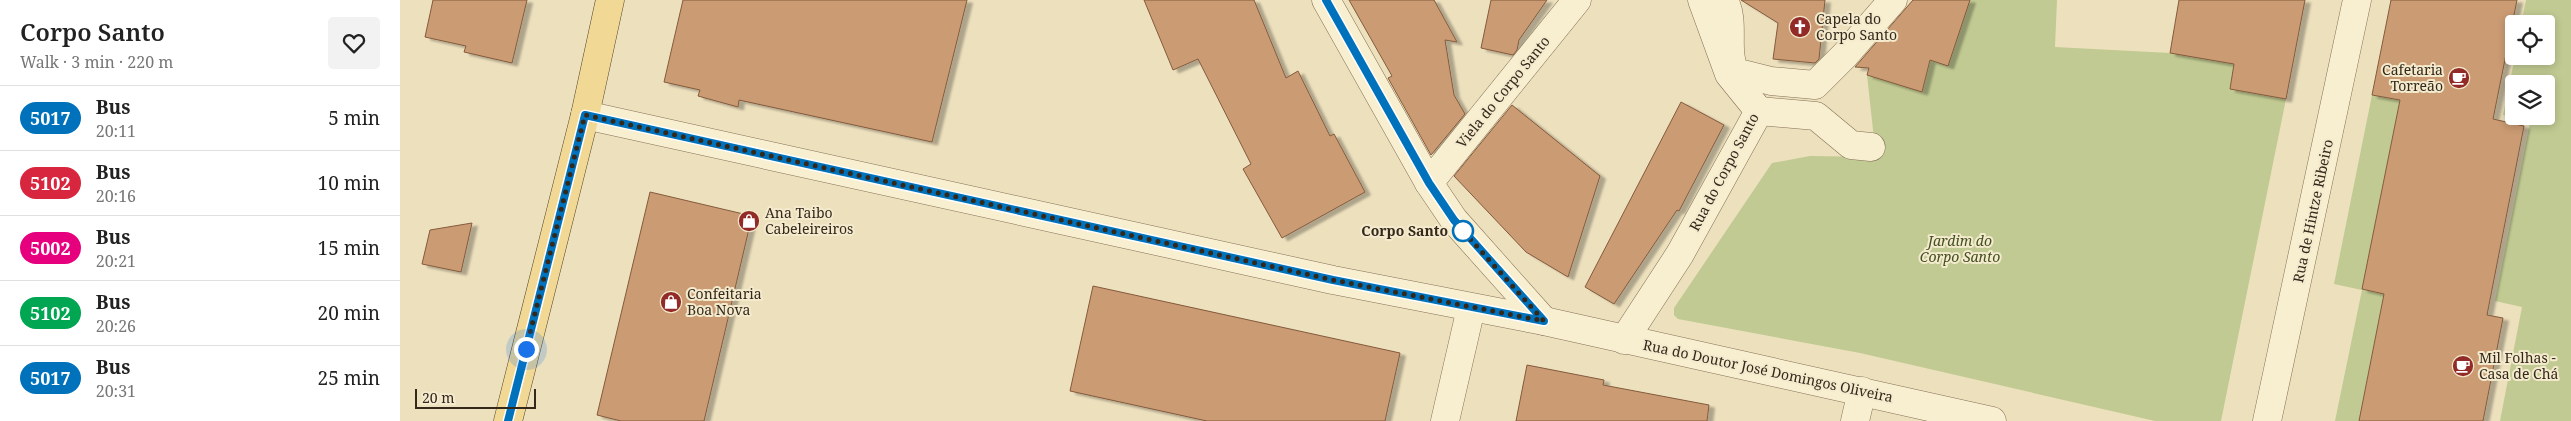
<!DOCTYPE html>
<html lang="en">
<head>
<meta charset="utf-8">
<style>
  :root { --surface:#fff; --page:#f2f2f2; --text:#222; --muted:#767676; --line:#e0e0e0 }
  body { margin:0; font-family:"Noto Serif",serif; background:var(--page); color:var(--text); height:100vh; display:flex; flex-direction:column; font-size:19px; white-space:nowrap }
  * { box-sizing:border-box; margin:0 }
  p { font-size:16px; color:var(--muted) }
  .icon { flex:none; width:28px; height:28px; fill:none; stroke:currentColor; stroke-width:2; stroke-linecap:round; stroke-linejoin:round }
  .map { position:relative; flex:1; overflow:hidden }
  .panel { display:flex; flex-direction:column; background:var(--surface); width:400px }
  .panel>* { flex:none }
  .badge { padding:0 10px; border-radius:16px; font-size:18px; line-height:32px }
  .controls { position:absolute; left:2105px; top:15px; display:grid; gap:10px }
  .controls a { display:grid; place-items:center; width:50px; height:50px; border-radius:5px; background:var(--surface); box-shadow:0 2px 8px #0003; font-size:25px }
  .scale { position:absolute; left:15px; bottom:12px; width:121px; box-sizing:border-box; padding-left:5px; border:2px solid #34281b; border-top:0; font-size:14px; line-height:18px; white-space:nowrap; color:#34281b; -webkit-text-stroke:4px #f4eacd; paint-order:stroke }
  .you { position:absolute; width:25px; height:25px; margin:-12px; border:4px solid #fff; border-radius:50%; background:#1a73e8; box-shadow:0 0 0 8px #1a73e833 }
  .map>.badge { position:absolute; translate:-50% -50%; box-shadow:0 0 0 2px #fff }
  .round { display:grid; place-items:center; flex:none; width:52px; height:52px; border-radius:5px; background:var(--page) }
  .head { display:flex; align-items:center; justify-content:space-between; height:85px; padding:0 20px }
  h1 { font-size:24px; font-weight:600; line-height:38px }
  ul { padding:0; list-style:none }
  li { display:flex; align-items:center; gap:15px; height:65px; padding:0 20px; border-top:1px solid var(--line) }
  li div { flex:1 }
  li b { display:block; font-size:19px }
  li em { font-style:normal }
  li .badge { min-width:55px; font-weight:700; text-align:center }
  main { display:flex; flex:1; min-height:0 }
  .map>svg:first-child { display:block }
  .green { fill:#c1ca92; fill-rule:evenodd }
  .building { fill:#cb9b73; stroke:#835b3d; filter:url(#shadow) }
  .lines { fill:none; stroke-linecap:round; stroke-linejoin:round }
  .minor-casing { stroke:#847157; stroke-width:29 }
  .major-casing { stroke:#513f2b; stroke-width:29 }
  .minor { stroke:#f8eed0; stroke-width:28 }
  .major { stroke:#f1d894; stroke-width:28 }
  .line-casing { stroke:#fff; stroke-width:11 }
  .line { stroke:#0072bc; stroke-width:8 }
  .walk { stroke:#34281b; stroke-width:5; stroke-dasharray:0 9 }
  .stop-dot { fill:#fff; stroke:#0072bc; stroke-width:2.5 }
  .labels { text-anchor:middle; stroke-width:4; stroke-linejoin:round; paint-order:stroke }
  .poi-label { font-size:14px; fill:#34281b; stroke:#f4eacd; text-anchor:start }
  .street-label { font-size:14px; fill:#34281b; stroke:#f4eacd }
  .stop-label { font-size:14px; font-weight:bold; fill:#34281b; stroke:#f4eacd; text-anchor:end }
  .park-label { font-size:14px; font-style:italic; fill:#425022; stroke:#f4eacd }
</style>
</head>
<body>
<main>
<section class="panel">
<div class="head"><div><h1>Corpo Santo</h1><p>Walk · 3 min · 220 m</p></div><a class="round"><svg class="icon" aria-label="heart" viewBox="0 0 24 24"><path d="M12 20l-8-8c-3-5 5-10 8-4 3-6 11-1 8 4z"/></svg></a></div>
<ul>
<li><span class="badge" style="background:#0072bc;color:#fff">5017</span><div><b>Bus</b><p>20:11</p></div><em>5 min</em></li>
<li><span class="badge" style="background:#d7263d;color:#fff">5102</span><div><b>Bus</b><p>20:16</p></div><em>10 min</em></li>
<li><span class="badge" style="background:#e6007e;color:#fff">5002</span><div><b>Bus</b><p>20:21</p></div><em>15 min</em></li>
<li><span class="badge" style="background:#00a651;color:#fff">5102</span><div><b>Bus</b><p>20:26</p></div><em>20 min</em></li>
<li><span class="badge" style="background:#0072bc;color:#fff">5017</span><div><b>Bus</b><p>20:31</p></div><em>25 min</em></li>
</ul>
</section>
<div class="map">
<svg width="2171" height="421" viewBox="0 0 2171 421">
  <defs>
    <filter id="shadow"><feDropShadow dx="5.5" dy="3" stdDeviation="1" flood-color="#0004"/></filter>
  </defs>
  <rect width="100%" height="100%" fill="#ede0bd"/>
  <g class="green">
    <path d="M1570,0H1657L1655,47L1770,53L1834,64L1830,89L1886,99L1821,421H1755L1460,353L1278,319L1274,315V308L1372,163L1410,156L1476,157L1467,75L1522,92L1530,60Z"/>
    <path d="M2126,0H2171V421H2100L2122,307L2095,301L2130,122L2103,115L2115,56H2146V24H2121ZM2114,84H2146V116H2114Z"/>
    <path d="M1972,95L2000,100L1962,289L1984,294L1959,421H1935L1962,290L1934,284Z"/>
  </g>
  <g class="building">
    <path d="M33,0H127L112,63L64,52L66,46L25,37Z"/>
    <path d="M283,0H567L532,142L339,100L338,107L298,96L300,90L264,82Z"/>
    <path d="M744,0H854L886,78L898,71L930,136L934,134L965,192L882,238L843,169L851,164L798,59L773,70Z"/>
    <path d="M949,0H1034L1057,42L1045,40L1054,95L1065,114L1031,155L988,78L992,76Z"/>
    <path d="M1091,0H1147L1119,40L1117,50L1113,55L1081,48Z"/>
    <path d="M1341,0H1425L1419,59L1415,63L1373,59L1378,23Z"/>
    <path d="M1513,0H1570L1548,66L1530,60L1522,92L1467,75L1469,68L1455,67Z"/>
    <path d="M1779,0H1905L1886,99L1830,89L1834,64L1770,53Z"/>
    <path d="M1991,0H2117L2093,119L2124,126L2087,315L2103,318L2083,421H1959L1984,294L1962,289L2000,100L1972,95Z"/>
    <path d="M1281,102L1324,125L1279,211L1277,210L1214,304L1185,287Z"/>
    <path d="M1112,105L1200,176L1168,277L1126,252L1054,176Z"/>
    <path d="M250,192L352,216L304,421H221L197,415Z"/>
    <path d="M72,223L61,272L22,264L30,230Z"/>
    <path d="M693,286L1000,353L985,421H807L670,391Z"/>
    <path d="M1127,365L1204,380L1203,385L1309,405L1307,421H1116Z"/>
  </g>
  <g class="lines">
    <g class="minor-casing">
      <g id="minor">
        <path d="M926,0L1029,183L1054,220L1144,321"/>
        <path d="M1324,0C1336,23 1324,50 1335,72L1371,81L1415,85L1445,55L1493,0"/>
        <path d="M1359,111L1416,116L1451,145L1471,147"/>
        <path d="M185,115L933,280L1144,321L1592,421"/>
        <path d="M1029,183L1177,0"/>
        <path d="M1224,340L1280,254L1359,111L1329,74L1302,0"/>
        <path d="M1045,421L1071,308"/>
        <path d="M1455,421L1462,391"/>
        <path d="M1867,421L1957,0"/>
      </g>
    </g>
    <g class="major-casing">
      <path id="major" d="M108,421L185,115L210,0"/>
    </g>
    <use href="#minor" class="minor"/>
    <use href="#major" class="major"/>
  </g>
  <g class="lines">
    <g class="line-casing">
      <path id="line" d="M108,421L185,115L933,280L1144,321L1054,220L1029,183L926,0"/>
    </g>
    <use href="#line" class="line"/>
    <path class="walk" d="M126,349L185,115L933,280L1144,321L1063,231"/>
  </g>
  <defs>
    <g id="church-disc" transform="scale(1.125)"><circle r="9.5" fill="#922b28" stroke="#f4eacd"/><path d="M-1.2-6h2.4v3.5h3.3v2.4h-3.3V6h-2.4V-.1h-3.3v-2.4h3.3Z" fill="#fff"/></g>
    <g id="cafe-disc" transform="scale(1.125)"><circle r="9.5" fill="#922b28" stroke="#f4eacd"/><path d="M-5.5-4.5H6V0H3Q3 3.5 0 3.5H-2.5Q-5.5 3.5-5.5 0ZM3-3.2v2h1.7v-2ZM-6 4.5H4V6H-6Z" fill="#fff"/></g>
    <g id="shop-disc" transform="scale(1.125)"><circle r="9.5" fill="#922b28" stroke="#f4eacd"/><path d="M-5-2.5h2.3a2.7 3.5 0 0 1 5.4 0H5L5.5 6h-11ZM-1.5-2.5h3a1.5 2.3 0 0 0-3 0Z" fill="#fff"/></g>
  </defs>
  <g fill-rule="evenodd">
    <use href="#church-disc" x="1400" y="27"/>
    <use href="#cafe-disc" x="2059" y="78"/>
    <use href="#shop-disc" x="349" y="221"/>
    <use href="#shop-disc" x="271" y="302"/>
    <use href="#cafe-disc" x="2063" y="366"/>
  </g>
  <circle class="stop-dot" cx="1063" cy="231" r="10"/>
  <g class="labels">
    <g class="poi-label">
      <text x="1416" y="24">Capela do<tspan x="1416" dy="16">Corpo Santo</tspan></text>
      <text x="2043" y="75" text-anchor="end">Cafetaria<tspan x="2043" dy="16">Torreão</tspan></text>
      <text x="365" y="218">Ana Taibo<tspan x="365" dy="16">Cabeleireiros</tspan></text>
      <text x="287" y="299">Confeitaria<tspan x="287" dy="16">Boa Nova</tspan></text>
      <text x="2079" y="363">Mil Folhas -<tspan x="2079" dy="16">Casa de Chá</tspan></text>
    </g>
    <g class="street-label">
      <text transform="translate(1103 92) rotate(-51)" y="5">Viela do Corpo Santo</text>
      <text transform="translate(1324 172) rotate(-62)" y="5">Rua do Corpo Santo</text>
      <text transform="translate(1913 211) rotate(-78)" y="5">Rua de Hintze Ribeiro</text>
      <text transform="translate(1368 371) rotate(12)" y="5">Rua do Doutor José Domingos Oliveira</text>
    </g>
    <g class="stop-label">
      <text x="1048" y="236">Corpo Santo</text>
    </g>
    <g class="park-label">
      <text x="1560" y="246">Jardim do<tspan x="1560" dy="16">Corpo Santo</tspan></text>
    </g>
  </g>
</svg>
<div class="controls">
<a><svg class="icon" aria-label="locate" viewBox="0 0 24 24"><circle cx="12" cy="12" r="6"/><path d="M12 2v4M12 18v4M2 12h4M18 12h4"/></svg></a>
<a><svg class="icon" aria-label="layers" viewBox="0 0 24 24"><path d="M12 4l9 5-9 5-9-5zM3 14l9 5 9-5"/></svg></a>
</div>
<div class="scale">20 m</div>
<div class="you" style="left:126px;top:349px"></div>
</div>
</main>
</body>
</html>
